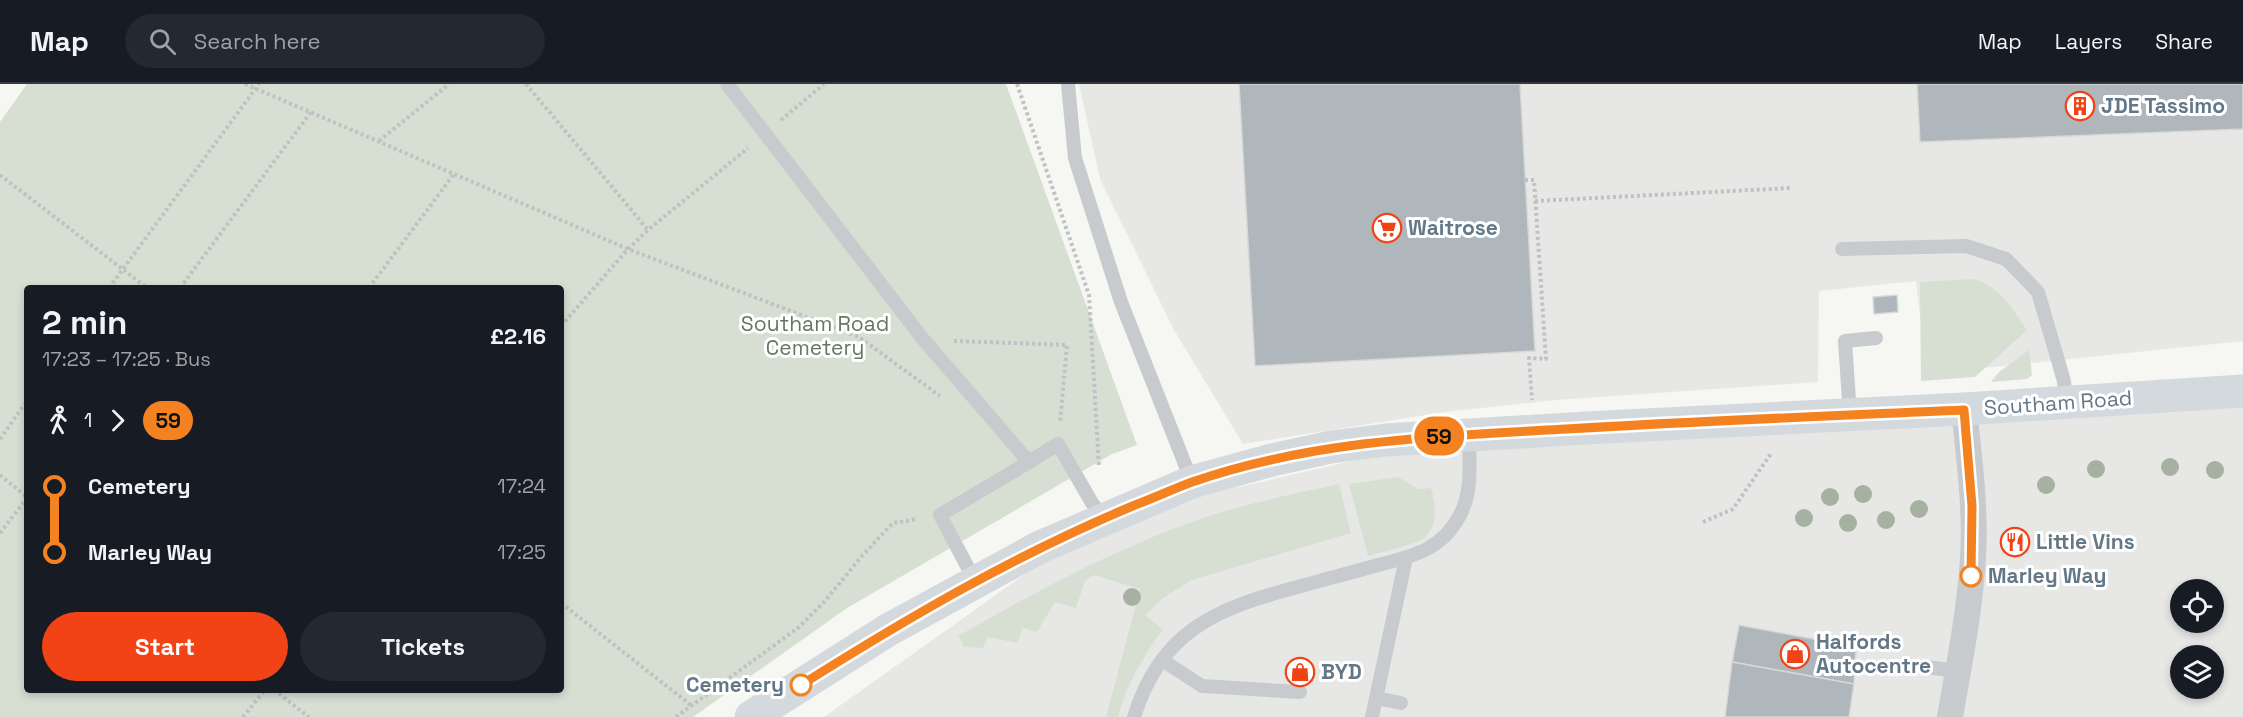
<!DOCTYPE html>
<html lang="en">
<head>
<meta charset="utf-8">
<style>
  :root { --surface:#171b24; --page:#242831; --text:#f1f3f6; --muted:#9ea1a6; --line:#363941; --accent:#f24317 }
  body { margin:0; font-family:"Space Grotesk",sans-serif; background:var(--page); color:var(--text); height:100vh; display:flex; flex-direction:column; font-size:22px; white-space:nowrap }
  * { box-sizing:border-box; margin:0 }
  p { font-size:20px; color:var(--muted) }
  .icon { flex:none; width:33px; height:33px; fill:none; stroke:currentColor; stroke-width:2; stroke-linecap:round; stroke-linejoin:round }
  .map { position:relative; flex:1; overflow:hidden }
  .sheet { position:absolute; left:24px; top:201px; width:540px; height:408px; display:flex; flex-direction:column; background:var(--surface); border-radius:6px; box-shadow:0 3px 9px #0003 }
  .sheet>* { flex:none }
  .badge { padding:0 12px; border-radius:20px; font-size:21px; line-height:39px }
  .buttons { position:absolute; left:2170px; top:495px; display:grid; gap:12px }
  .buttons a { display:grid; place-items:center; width:54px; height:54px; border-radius:50%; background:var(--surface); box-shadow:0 3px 9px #0003; font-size:30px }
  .map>.badge { position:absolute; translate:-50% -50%; box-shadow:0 0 0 3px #fff }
  .legs { display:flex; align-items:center; gap:9px; height:66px; padding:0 18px; font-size:20px }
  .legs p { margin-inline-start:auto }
  .summary { display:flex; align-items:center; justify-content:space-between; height:102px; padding:0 18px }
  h1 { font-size:33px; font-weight:600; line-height:45px }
  .cta { display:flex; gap:12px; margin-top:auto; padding:12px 18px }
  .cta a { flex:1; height:69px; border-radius:36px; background:var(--accent); color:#fff; font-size:24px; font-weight:600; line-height:69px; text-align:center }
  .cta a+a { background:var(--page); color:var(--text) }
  ul { padding:0 18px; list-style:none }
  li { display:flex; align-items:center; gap:21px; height:66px; font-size:22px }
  li i { display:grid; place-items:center; width:9px; height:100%; margin:0 8px; background:currentColor }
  li i::after { content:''; width:15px; height:15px; margin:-8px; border:4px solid; border-radius:50%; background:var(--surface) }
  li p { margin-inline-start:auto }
  li:first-child i { background:linear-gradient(#0000 50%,currentColor 0) }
  li:last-child i { background:linear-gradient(currentColor 50%,#0000 0) }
  header { display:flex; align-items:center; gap:36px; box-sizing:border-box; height:84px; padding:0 30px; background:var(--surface); border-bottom:2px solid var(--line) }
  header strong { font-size:28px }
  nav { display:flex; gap:33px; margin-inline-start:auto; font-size:21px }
  .search { width:420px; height:54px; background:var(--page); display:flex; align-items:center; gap:15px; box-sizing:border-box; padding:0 21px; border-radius:33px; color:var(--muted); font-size:22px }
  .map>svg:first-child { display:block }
  .built { fill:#e7e8e6; fill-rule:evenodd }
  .green { fill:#d7dfd3; fill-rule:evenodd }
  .building { fill:#afb7bc; stroke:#d8d8d5; stroke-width:1.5 }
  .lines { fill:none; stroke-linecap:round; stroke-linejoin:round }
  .path { stroke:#bfc1c3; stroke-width:4; stroke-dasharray:3 3; stroke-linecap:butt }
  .service { stroke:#c8cbce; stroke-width:14 }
  .minor { stroke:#c8cbce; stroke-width:26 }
  .primary { stroke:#d4d9dd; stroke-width:33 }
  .tree { fill:#a6b1a1 }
  .line-1-casing { stroke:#fff; stroke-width:14 }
  .line-1 { stroke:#f58220; stroke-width:9 }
  .stop-1-dot { fill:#fff; stroke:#f58220; stroke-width:3 }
  .labels { text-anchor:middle; stroke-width:6; stroke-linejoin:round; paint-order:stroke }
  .poi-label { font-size:21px; font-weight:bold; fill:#637786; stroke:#fff; text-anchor:start }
  .park-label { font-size:21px; fill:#64785e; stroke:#fff }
  .street-label { font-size:21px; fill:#637786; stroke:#fff }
  .stop-label { font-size:21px; font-weight:bold; fill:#637786; stroke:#fff; text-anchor:start }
</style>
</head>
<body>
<header>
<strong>Map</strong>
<div class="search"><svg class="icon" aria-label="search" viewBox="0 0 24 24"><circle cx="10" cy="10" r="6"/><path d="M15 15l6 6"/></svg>Search here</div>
<nav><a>Map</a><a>Layers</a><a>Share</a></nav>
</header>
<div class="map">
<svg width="2243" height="633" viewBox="0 0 2243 633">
  <rect width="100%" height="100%" fill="#f6f6f2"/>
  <g class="built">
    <path d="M1079,0H2243V257L1927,290L1916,197L1819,207L1818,298L1556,316L1445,328L1243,360L1174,246L1100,95Z"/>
    <path d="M2243,307V633H824L1104,434L1469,350ZM2181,506H2214V538H2181ZM2181,572H2214V604H2181Z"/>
  </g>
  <g class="green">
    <path d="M27,0H1006L1137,361L1112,370L847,524L693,633H0V38ZM27,204H561V606H27Z"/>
    <path d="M1973,195C2001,202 2012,225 2027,246L1975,293L1921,297L1920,198Z"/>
    <path d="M2029,266L2032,291L2027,295L1991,298L1998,289Z"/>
    <path d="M1398,393L1419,405L1431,404C1436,421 1439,441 1424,454C1417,460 1379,469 1368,472L1349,400Z"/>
    <path d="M1339,400L1351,449L1192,496L1163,514L1145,531L1163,545C1143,573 1127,599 1118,633H1106L1140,505L1094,491L1085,497L1076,524L1055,518L1037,548L1023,544L1017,559L988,553L983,564L964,563L958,552C1035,508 1113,466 1197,436C1243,420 1292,410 1339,400Z"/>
  </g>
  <g class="building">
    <path d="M1239,0H1520L1535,267L1255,282Z"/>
    <path d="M1917,0H2243V45L1920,58Z"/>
    <path d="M1897,211L1898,228L1874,230L1873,213Z"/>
    <path d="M2008,444L2026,448L2021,473L2003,469Z"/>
    <path d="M1739,541L1856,563L1854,600L1732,578Z"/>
    <path d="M1732,578L1854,600L1849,633H1725Z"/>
  </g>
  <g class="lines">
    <g class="path">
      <path d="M245,0L628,165L859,253L940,312"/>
      <path d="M526,0L648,146"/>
      <path d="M1017,0L1089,211L1099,383"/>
      <path d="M781,36L824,0"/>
      <path d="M379,57L449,0"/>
      <path d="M0,91L147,204"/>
      <path d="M1525,96H1534L1546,275L1529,274L1532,316"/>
      <path d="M1535,117L1791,104"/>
      <path d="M109,204L259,0"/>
      <path d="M180,204L311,28"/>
      <path d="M369,204L454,90"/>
      <path d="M561,242L628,165L648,146L748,64"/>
      <path d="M954,257L1067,261L1060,339"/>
      <path d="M0,355L27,317"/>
      <path d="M0,391L27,413"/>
      <path d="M1703,438L1733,425L1772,368"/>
      <path d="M0,449L27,414"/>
      <path d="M561,519L692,622"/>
      <path d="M274,606L309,633"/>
      <path d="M243,633L265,606"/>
      <path d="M676,633L798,544L825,517L861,473L893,439L918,435"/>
    </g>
    <g class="service">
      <path d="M727,0L923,255L1029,378L1058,360L1092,419L1104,434"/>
      <path d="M1068,0L1075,74L1121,218L1192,398"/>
      <path d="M1842,165L1966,162L2006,175L2038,208L2064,297L2066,318"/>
      <path d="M1850,331L1845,257L1876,254"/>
      <path d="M975,497L940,431L1029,378"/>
      <path d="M1162,576L1202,602L1300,608"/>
      <path d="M1919,582L1957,587"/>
      <path d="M1376,614L1401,619"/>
      <path d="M1134,633C1160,548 1215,525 1294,504C1322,496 1350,489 1378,481C1413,472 1442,466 1460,431C1473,407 1469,377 1469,351"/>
      <path d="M1372,633L1406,474"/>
    </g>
    <path class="minor" d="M1950,633C1959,580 1970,527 1973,473C1976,424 1969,374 1964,325"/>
    <path class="primary" d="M751,633L888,546L1040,463L1192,398L1272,376L1331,363L1386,356L1586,344L1964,325L2243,307"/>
  </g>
  <g class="tree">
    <circle cx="2170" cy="383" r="9"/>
    <circle cx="2096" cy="385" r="9"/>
    <circle cx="2215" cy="386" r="9"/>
    <circle cx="2046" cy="401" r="9"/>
    <circle cx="1863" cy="410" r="9"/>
    <circle cx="1830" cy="413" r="9"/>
    <circle cx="1919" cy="425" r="9"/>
    <circle cx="1804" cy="434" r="9"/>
    <circle cx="1886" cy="436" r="9"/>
    <circle cx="1848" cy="439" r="9"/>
    <circle cx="1132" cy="513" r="9"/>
  </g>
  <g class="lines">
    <g class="line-1-casing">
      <path id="line-1" d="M801,601C909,533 1017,470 1135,421C1154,414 1173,405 1192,398C1313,356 1440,352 1566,345C1699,337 1831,332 1964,326L1972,422L1971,492"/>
    </g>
    <use href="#line-1" class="line-1"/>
  </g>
  <defs>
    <g id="building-ring" transform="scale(1.5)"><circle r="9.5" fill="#fff" stroke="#f24317" stroke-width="1.5"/><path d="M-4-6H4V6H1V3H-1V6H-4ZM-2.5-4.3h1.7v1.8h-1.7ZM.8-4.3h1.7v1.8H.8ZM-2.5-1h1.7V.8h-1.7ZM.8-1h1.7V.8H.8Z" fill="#f24317"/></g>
    <g id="supermarket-ring" transform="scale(1.5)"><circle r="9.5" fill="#fff" stroke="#f24317" stroke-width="1.5"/><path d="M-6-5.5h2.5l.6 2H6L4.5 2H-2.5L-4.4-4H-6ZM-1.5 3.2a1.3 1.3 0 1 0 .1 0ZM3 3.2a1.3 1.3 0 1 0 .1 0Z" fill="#f24317"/></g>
    <g id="restaurant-ring" transform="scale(1.5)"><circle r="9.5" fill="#fff" stroke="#f24317" stroke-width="1.5"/><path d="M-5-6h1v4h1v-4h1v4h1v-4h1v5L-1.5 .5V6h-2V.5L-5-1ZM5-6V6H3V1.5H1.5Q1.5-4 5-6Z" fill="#f24317"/></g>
    <g id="shop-ring" transform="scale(1.5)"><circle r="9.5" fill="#fff" stroke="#f24317" stroke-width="1.5"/><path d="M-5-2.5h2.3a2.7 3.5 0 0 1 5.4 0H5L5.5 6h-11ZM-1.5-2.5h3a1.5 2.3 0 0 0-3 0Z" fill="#f24317"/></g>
  </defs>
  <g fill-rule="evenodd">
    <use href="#building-ring" x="2080" y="22"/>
    <use href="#supermarket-ring" x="1387" y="144"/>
    <use href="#restaurant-ring" x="2015" y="458"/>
    <use href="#shop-ring" x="1795" y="570"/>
    <use href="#shop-ring" x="1300" y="588"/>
  </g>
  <g class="stop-1-dot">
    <circle cx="1971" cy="492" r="10"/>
    <circle cx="801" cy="601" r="10"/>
  </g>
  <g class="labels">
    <g class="poi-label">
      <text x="2101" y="29">JDE Tassimo</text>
      <text x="1408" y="151">Waitrose</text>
      <text x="2036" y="465">Little Vins</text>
      <text x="1816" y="565">Halfords<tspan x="1816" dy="24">Autocentre</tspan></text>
      <text x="1321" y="595">BYD</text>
    </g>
    <g class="park-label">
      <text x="815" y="247">Southam Road<tspan x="815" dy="24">Cemetery</tspan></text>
    </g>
    <g class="street-label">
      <text transform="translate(2058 319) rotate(-4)" y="7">Southam Road</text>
    </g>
    <g class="stop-label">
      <text x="1988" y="499">Marley Way</text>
      <text x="784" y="608" text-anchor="end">Cemetery</text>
    </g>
  </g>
</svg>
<div class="buttons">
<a><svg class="icon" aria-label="locate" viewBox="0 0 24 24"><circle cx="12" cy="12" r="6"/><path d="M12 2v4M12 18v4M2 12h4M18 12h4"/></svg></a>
<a><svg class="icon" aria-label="layers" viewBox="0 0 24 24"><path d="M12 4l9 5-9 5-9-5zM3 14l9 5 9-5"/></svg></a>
</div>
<b class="badge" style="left:1439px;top:352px;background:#f58220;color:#111">59</b>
<section class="sheet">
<div class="summary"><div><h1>2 min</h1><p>17:23 – 17:25 · Bus</p></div><b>£2.16</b></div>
<div class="legs"><svg class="icon" aria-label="walk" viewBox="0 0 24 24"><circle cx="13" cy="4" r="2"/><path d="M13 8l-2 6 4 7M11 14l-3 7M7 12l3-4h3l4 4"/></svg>1<svg class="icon" aria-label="forward" viewBox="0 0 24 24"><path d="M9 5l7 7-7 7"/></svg><b class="badge" style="background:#f58220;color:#111">59</b></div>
<ul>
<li><i style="color:#f58220"></i><b>Cemetery</b><p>17:24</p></li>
<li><i style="color:#f58220"></i><b>Marley Way</b><p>17:25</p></li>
</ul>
<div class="cta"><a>Start</a><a>Tickets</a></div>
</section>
</div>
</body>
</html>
